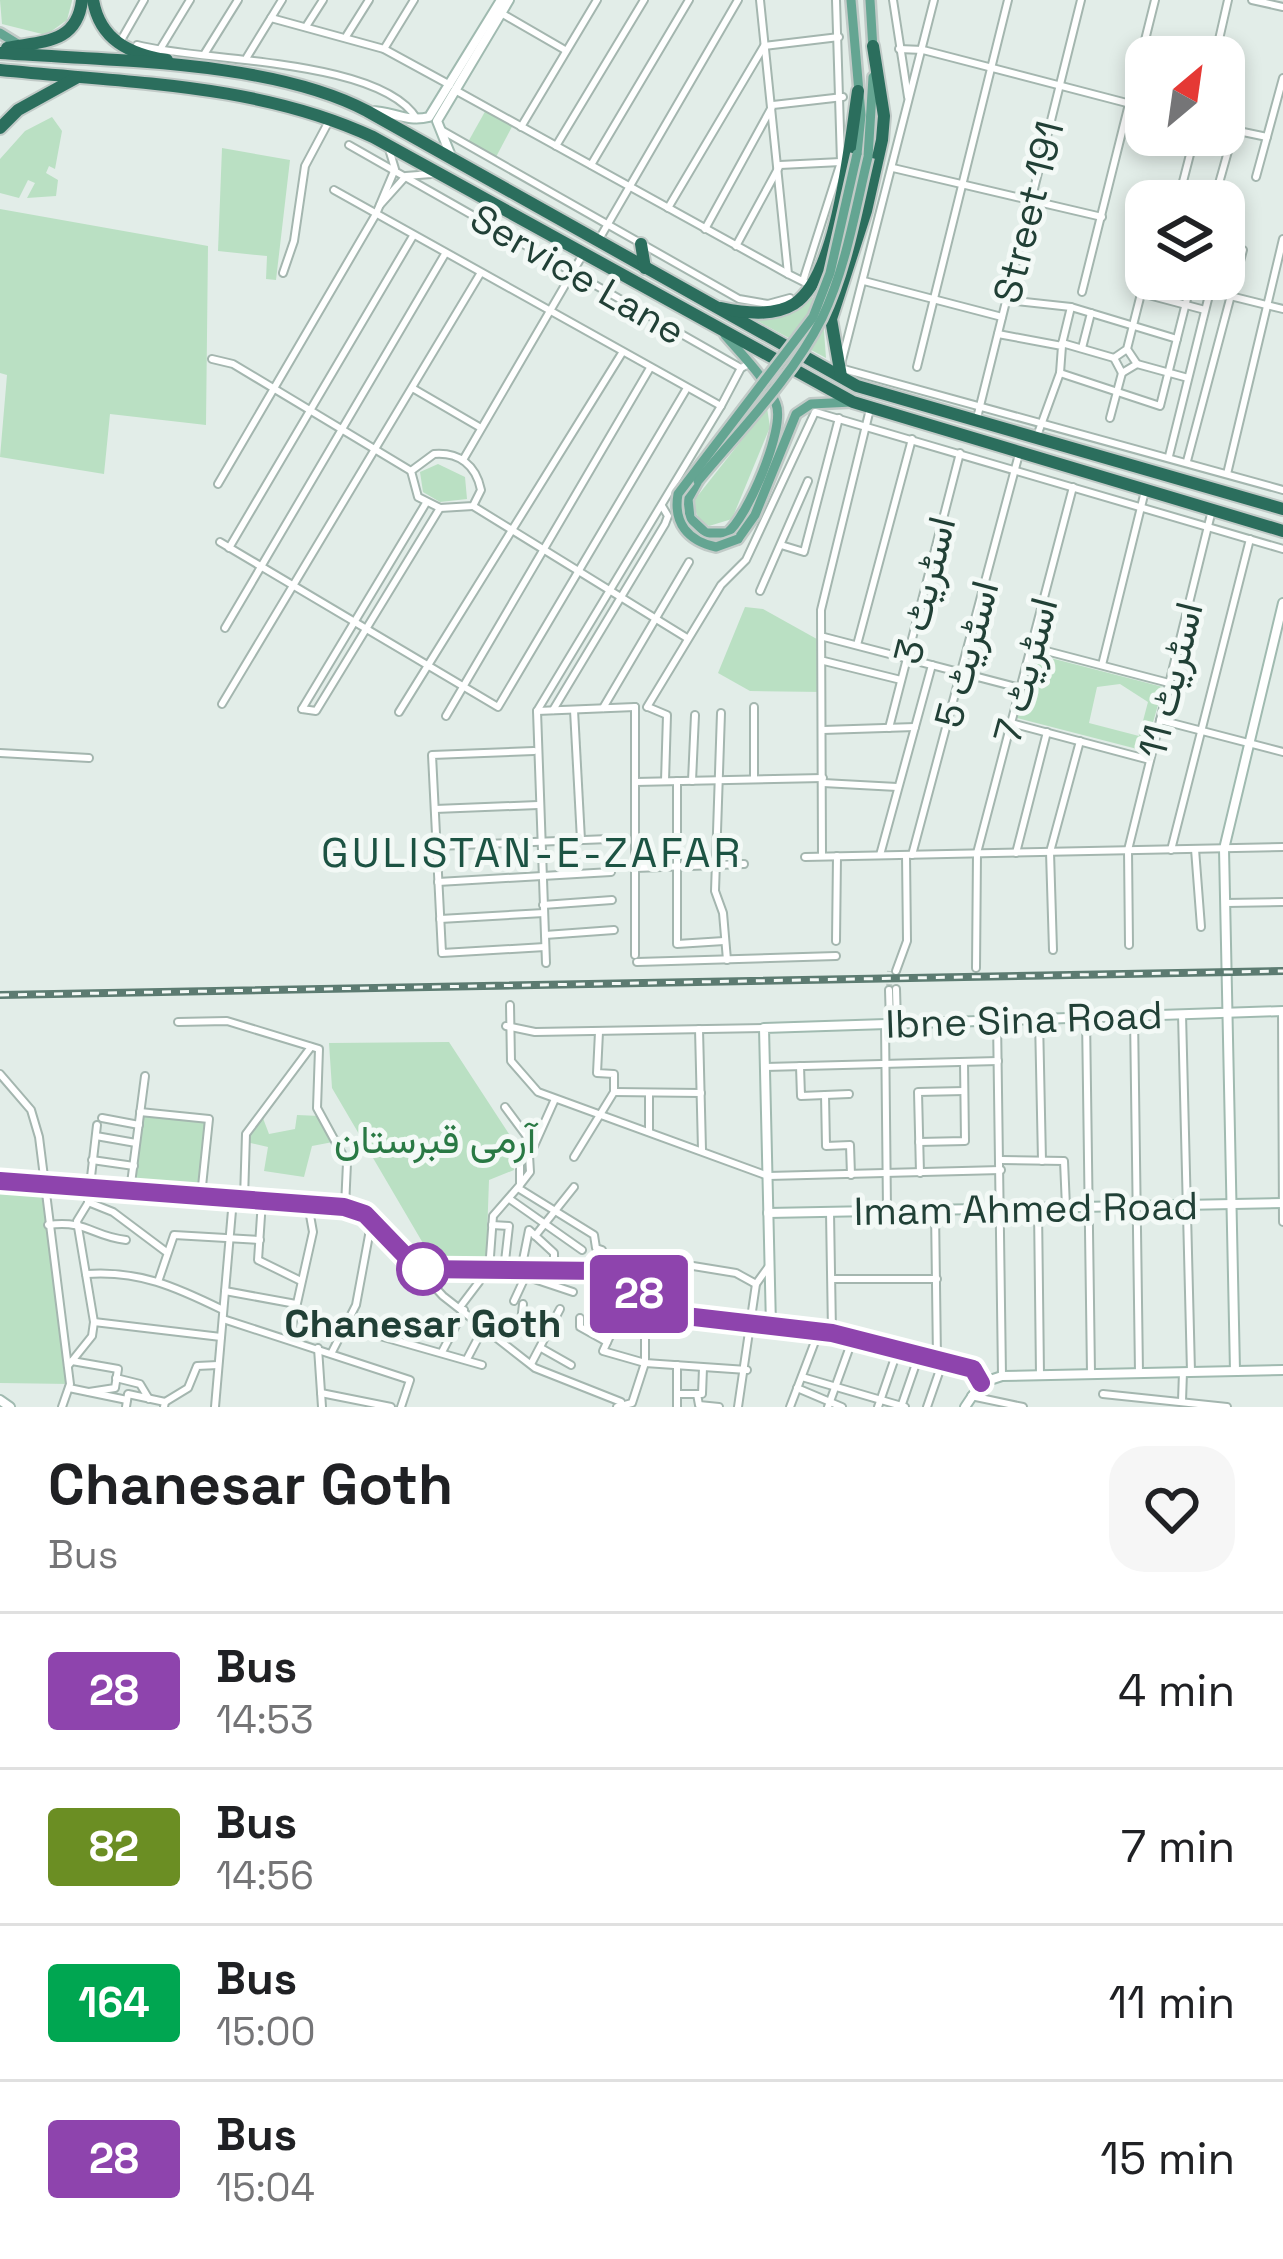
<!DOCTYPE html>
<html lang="en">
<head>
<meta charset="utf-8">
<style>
  :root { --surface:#fff; --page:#f6f6f6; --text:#202124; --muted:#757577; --line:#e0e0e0 }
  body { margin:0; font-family:"Space Grotesk",Vazirmatn,sans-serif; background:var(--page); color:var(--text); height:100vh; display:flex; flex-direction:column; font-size:45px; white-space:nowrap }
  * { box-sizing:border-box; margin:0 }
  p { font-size:39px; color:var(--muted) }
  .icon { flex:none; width:66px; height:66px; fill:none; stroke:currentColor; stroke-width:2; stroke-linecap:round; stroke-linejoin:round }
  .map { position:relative; height:1407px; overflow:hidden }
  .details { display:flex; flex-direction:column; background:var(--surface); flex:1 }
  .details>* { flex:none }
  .badge { padding:0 24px; border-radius:9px; font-size:42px; line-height:78px }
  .needle { width:78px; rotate:29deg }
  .tools { position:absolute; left:1125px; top:36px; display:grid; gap:24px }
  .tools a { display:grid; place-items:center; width:120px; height:120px; border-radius:24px; background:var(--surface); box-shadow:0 6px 18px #0003; font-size:60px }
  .map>.badge { position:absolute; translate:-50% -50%; box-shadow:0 0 0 6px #fff }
  .round { display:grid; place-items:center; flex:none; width:126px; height:126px; border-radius:36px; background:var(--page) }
  .head { display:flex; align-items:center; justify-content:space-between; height:204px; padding:0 48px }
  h1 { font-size:57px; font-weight:600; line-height:90px }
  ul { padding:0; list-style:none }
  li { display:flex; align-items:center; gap:36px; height:156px; padding:0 48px; border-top:3px solid var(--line) }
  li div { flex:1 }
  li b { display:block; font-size:45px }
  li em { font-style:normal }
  li .badge { min-width:132px; font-weight:700; text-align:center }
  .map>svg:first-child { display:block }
  .green { fill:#bae0c3; fill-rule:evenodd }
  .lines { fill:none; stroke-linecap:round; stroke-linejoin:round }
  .street-tunnel { stroke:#bbcac4; stroke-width:6; stroke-dasharray:6 3; stroke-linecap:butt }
  .street-casing { stroke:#a4b6af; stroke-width:10 }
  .secondary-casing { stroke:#a0bab0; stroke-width:12 }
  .primary-casing { stroke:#c1cac7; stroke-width:14 }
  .highway-casing { stroke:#c1cac7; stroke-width:16 }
  .street { stroke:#fff; stroke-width:6 }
  .secondary { stroke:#fff; stroke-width:8 }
  .primary { stroke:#64a592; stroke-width:9 }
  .highway { stroke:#2b6e5d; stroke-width:12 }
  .rail-casing { stroke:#5c7b71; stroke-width:8 }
  .rail { stroke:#f3f9f6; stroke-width:3; stroke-dasharray:9; stroke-linecap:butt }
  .primary-bridge-casing { stroke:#c1cac7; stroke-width:14; stroke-linecap:butt }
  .primary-bridge { stroke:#64a592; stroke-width:9 }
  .line-casing { stroke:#fff; stroke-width:27 }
  .line { stroke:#8e44ad; stroke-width:18 }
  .stop-dot { fill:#fff; stroke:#8e44ad; stroke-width:6 }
  .labels { text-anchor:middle; stroke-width:10; stroke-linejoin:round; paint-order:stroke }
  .street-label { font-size:39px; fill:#214036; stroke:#f3f9f6 }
  .park-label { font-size:39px; fill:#297944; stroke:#f3f9f6 }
  .stop-label { font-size:39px; font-weight:bold; fill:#214036; stroke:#f3f9f6 }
  .neighbourhood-label { font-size:42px; letter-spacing:3px; fill:#1c5343; stroke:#f3f9f6 }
</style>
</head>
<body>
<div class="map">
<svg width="1283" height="1407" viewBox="0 0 1283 1407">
  <rect width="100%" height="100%" fill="#e2ede8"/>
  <g class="green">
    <path d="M0,0H72V1L67,20L46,35L2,24Z"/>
    <path d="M487,108L514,123L496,157L468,142Z"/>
    <path d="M52,117L62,131L55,169L49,166L46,173L58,180L56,196L27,198L35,183L28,180L19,198L0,193V159L25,131Z"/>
    <path d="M222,148L290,160L276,280L266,279L267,256L218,251Z"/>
    <path d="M0,209L208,246L206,425L110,414L104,474L0,457L7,375L0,373Z"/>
    <path d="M814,297L822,305L826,358L752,318Z"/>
    <path d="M767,408L770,427L732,519L709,526L699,519L692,503Z"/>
    <path d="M438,464L465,477L467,499L440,502L423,492L420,472Z"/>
    <path d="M745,607L763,609L824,643V692L750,691L718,673Z"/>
    <path d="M1035,654L1163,687L1145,751L1017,718ZM1120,684L1148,702L1139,736L1089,723L1097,687Z"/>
    <path d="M449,1042L513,1140L514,1170L489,1180L486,1264L434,1262L332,1088L329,1043Z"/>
    <path d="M261,1113L269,1134L295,1129L297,1115L320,1116L338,1141L312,1146L304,1177L264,1171L268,1147L246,1142Z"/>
    <path d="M144,1114L209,1120L202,1191L135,1185Z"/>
    <path d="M0,1181L42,1184L70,1384L0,1383Z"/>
  </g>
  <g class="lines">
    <path class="street-tunnel" d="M889,990L890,971"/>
    <g class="street-casing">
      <g id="street">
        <path d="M760,0L788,274L812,286"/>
        <path d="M893,0L908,97"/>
        <path d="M934,0L840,368L1283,490"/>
        <path d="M1252,0L1283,7"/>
        <path d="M501,13L565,50"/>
        <path d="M271,18L384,49L450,85"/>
        <path d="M307,25L323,0"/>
        <path d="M347,35L369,0"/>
        <path d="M120,42L144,0"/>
        <path d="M137,45C201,62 380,58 417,119"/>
        <path d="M384,49L414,0"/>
        <path d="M899,49L923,50L1146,108"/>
        <path d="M159,51L190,0"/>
        <path d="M205,53L238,0"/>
        <path d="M247,57L282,0"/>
        <path d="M1215,57L1228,0"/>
        <path d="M455,90L788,274"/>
        <path d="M521,127L597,0"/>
        <path d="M1224,128L1267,137"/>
        <path d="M443,131L739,299L768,304L790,298"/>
        <path d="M349,145L741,368L749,364"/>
        <path d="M556,146L644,0"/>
        <path d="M591,165L689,0"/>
        <path d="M893,168L1102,217"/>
        <path d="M1256,177L1283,78"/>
        <path d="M334,190L721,406L741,368"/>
        <path d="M1178,201L1195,135"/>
        <path d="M1214,201L1234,130"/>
        <path d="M380,205L406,176L431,174"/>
        <path d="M668,208L764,46L839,37"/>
        <path d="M705,229L773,105L843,97"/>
        <path d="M1224,237L1231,211"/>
        <path d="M598,241L738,0"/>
        <path d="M736,246L780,165L841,162"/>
        <path d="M283,273L294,241L305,166L329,121"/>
        <path d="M1162,279L1190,286"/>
        <path d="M803,281L841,162L836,0"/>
        <path d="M864,281L1002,317"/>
        <path d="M1210,291L1283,309"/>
        <path d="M1082,292L1155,0"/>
        <path d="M1141,293L1205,310"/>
        <path d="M1006,300L1071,307L1177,339"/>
        <path d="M998,334L1062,346L1060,373L1037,436"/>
        <path d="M1062,343L1114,358"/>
        <path d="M1062,344L1071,307"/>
        <path d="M1082,348L1091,313"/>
        <path d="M1127,349L1137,364L1122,373L1114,358L1127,349L1146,274"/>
        <path d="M212,359L233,364L411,471"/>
        <path d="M1137,364L1188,378"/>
        <path d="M917,367L1008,0"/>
        <path d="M1060,373L1160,406L1192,279"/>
        <path d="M414,389L481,428"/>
        <path d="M1110,418L1122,373"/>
        <path d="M976,422L1081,0"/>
        <path d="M434,454C459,452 476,465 481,490L473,506L440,508L418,497L411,471Z"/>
        <path d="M1169,456L1213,279"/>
        <path d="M463,460L582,256"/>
        <path d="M1187,461L1243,250"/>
        <path d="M1227,474L1283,239"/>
        <path d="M218,484L376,214L395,169L389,149"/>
        <path d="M473,506L687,638"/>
        <path d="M220,542L498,707L687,388"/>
        <path d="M781,545L804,552L839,418"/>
        <path d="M229,548L413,236"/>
        <path d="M760,591L808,481"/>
        <path d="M225,628L445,254"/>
        <path d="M824,637L1020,688"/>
        <path d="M857,645L912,439"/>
        <path d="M1031,647L1169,683"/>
        <path d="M824,661L901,680"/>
        <path d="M1102,665L1145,491"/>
        <path d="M222,704L480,274"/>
        <path d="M647,707L721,585L746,560L815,412L1283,549"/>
        <path d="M648,707L667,715L665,781"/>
        <path d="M754,707V779"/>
        <path d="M603,708L689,562"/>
        <path d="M302,709L316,711L440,508"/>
        <path d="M302,709L426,503"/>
        <path d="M553,710L665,524L668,516L662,506"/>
        <path d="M574,710L581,840"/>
        <path d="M537,711L635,707"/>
        <path d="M399,712L622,353"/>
        <path d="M721,713L715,891L723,913L727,960"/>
        <path d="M446,716L650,368"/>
        <path d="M1160,720L1283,752"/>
        <path d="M1011,723L1150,760"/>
        <path d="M889,728L960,453"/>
        <path d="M823,730L915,727"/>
        <path d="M534,751L432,755L442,953L545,947"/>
        <path d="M0,753L89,758"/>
        <path d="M677,781V944L724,941"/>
        <path d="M692,781L695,715"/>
        <path d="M635,782L823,778"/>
        <path d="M823,783L897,787"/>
        <path d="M435,809L538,805"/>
        <path d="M437,846L609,839"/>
        <path d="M1195,849L1201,927"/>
        <path d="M1171,850L1250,539"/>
        <path d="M1016,853L1047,732"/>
        <path d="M822,855L821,610L870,409"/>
        <path d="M880,855L932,665"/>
        <path d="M912,855L1019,454"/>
        <path d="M805,857L1283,847"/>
        <path d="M635,868L744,864"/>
        <path d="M438,882L611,872"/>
        <path d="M1226,903L1283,902"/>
        <path d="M543,905L612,900"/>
        <path d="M440,919L544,913"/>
        <path d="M545,935L614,930"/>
        <path d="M836,941L837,856"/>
        <path d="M1129,945L1128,850L1212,510"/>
        <path d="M1053,950L1050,852L1080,741"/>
        <path d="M635,955V707"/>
        <path d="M637,962L836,956"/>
        <path d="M546,963L537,711L721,406"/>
        <path d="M976,968L977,853L1073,487"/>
        <path d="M896,971L907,941L906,855"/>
        <path d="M896,989L897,1023"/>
        <path d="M889,990L890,1023"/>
        <path d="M510,1005L511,1061L538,1092L768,1176L1001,1170"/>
        <path d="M1282,1011L1283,1222"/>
        <path d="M1182,1014L1191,1372"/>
        <path d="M1134,1016L1139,1373"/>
        <path d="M1086,1017L1091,1373"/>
        <path d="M1039,1019L1042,1161"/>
        <path d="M997,1020L1002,1376"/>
        <path d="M178,1022L227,1021L319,1049L317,1108L347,1163L345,1207"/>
        <path d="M885,1024L887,1210"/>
        <path d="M506,1026L535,1032L764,1028"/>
        <path d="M699,1029L702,1150"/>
        <path d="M800,1066L801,1096L849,1094"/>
        <path d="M765,1067L998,1061"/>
        <path d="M0,1074L31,1110L39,1137L70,1384L62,1407"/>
        <path d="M614,1092L701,1093"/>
        <path d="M825,1095L826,1146L850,1145L851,1175"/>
        <path d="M505,1107L528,1138L530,1172L520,1185"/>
        <path d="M140,1112L209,1119L201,1196"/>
        <path d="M102,1118L139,1125"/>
        <path d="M649,1131V1093"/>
        <path d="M96,1136L136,1143"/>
        <path d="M919,1142L965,1141L964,1062"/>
        <path d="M520,1146H534L555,1099"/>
        <path d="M574,1157L614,1092V1074L597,1073L599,1032"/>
        <path d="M92,1160L134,1166"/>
        <path d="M1001,1160L1064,1161L1066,1207"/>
        <path d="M920,1173L918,1092L964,1091"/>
        <path d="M518,1188L594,1235L596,1248L602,1250"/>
        <path d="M130,1191L145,1076"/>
        <path d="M244,1199L246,1134L311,1047"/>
        <path d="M511,1200L582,1250"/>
        <path d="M262,1201L258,1260L301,1281"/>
        <path d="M88,1202L113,1212L165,1251"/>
        <path d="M1038,1208L1040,1375"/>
        <path d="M935,1210L937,1359"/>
        <path d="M830,1212L832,1332"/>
        <path d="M48,1225C88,1220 91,1236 126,1240"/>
        <path d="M492,1225L509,1226L504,1270"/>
        <path d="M535,1236L574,1187"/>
        <path d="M650,1259L736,1273L756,1284"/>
        <path d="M418,1269L443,1296L535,1368L621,1402"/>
        <path d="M489,1270L493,1216L520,1185V1161"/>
        <path d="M521,1270L529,1230L554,1253V1270"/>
        <path d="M86,1274C139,1270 176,1287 223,1310"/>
        <path d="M525,1276L573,1292"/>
        <path d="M159,1279L174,1235L260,1240"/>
        <path d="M834,1279H937"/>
        <path d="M632,1289L603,1351L645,1363L747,1370"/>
        <path d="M225,1291L296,1304"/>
        <path d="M514,1301L527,1273"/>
        <path d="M460,1307L479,1282L481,1270"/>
        <path d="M580,1318V1327L607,1342"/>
        <path d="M223,1319L410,1380L401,1407"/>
        <path d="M94,1322L221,1337"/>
        <path d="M345,1326L482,1365"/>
        <path d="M289,1339L313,1232L308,1204"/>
        <path d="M505,1340L521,1322L523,1304"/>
        <path d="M318,1348L322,1407"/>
        <path d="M541,1348L571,1365"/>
        <path d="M332,1352L356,1305L372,1219"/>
        <path d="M442,1352L464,1310"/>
        <path d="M467,1359L485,1325"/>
        <path d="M72,1361L118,1369L115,1388L89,1392"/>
        <path d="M531,1364L560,1309"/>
        <path d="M68,1366L92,1336L94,1322L77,1221L88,1203L97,1125"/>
        <path d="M802,1377L905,1407"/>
        <path d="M116,1378L140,1384L149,1399"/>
        <path d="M69,1388L127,1400"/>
        <path d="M797,1388L842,1407"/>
        <path d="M321,1393L391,1407"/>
        <path d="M678,1394H702L703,1368"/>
        <path d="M697,1394L699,1405L719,1407"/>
        <path d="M1103,1394L1227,1407"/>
        <path d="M971,1396L1023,1407"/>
        <path d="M1182,1401L1183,1372"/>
        <path d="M165,1402L188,1388L197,1366L218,1365"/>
        <path d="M126,1407L128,1394L165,1402L164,1407"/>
        <path d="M215,1407L233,1199"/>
        <path d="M617,1407L632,1403L645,1363V1300"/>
        <path d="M677,1407V1365"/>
        <path d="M738,1407L756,1284L769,1266"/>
        <path d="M790,1407L819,1331"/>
        <path d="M828,1407L853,1338"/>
        <path d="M878,1407L898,1349"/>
        <path d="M901,1407L919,1355"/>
        <path d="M927,1407L943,1361"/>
      </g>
    </g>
    <g class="secondary-casing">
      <g id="secondary">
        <path d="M369,111C391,110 406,123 429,117L501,0"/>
        <path d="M451,156L437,121L509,0"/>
        <path d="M0,1181L345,1207L365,1214L418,1269L605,1271L668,1314L832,1332L973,1369L981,1383"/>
        <path d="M768,1213L1283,1203"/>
        <path d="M771,1326L764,1028L1283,1011"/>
        <path d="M1235,1371L1224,849L1283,603"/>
        <path d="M0,1400L10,1407"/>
        <path d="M965,1407L981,1383L1002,1376L1283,1370"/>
      </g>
    </g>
    <g class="primary-casing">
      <g id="primary">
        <path d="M851,0L861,115L857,154"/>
        <path d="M870,0L873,49"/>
        <path d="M0,33L21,46"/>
        <path d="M868,157L873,77"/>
        <path d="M698,481L688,499L690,518L706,533H727C747,518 786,428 776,404C767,379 742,355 725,335"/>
        <path d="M738,539L755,515L796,414L811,404L852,402"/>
      </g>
    </g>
    <g class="highway-casing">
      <g id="highway">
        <path d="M93,0C100,40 129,54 167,60"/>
        <path d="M7,48C42,41 77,44 82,0"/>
        <path d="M0,53C110,61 270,60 367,111L857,386L1283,509"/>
        <path d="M0,70C126,83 257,83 373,137L853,402L1283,531"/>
        <path d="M0,128L18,110L76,78"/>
        <path d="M641,244L645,268"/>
        <path d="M721,308C744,313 773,317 794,304C838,276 850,142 858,91"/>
        <path d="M841,376L831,319L866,211L882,140L884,116L873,46"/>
      </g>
    </g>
    <use href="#street" class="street"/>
    <use href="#secondary" class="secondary"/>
    <use href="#primary" class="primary"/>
    <use href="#highway" class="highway"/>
    <g class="rail-casing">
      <path id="rail" d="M0,995L1283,971"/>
    </g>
    <use href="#rail" class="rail"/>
    <g class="primary-bridge-casing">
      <g id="primary-bridge">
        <path d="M698,481C740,430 792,378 822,318C846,268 855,211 868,157"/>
        <path d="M738,539L716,547C688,541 673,523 678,494L813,317L830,273L857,154"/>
      </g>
    </g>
    <use href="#primary-bridge" class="primary-bridge"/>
  </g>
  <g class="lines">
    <g class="line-casing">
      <path id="line" d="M0,1181L344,1207L365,1214L418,1269L605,1271L668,1314L832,1333L973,1369L981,1383"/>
    </g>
    <use href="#line" class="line"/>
  </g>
  <circle class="stop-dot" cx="423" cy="1269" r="24"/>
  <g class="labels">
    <g class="street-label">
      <text transform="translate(1028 212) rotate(-76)" y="14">Street 191</text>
      <text transform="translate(578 274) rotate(30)" y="14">Service Lane</text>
      <text transform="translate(924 590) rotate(-76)" y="14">اسٹریٹ 3</text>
      <text transform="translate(966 654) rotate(-75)" y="14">اسٹریٹ 5</text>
      <text transform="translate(1025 670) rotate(-75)" y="14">اسٹریٹ 7</text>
      <text transform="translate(1170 680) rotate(-76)" y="14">اسٹریٹ 11</text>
      <text transform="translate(1024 1019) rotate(-2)" y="14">Ibne Sina Road</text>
      <text transform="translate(1026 1208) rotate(-1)" y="14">Imam Ahmed Road</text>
    </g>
    <g class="park-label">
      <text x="435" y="1153">آرمی قبرستان</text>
    </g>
    <g class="stop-label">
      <text x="423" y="1337">Chanesar Goth</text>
    </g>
    <g class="neighbourhood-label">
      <text x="532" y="867">GULISTAN-E-ZAFAR</text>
    </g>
  </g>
</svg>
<div class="tools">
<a><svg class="needle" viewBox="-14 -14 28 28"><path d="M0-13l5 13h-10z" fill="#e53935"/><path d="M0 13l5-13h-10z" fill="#757577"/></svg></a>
<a><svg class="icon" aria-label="layers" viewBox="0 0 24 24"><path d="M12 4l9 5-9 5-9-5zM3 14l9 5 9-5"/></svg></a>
</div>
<b class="badge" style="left:639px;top:1294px;background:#8e44ad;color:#fff">28</b>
</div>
<section class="details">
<div class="head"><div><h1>Chanesar Goth</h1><p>Bus</p></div><a class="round"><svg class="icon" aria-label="heart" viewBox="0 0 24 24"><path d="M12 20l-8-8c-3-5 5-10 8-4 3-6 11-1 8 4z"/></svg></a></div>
<ul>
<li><span class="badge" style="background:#8e44ad;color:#fff">28</span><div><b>Bus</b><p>14:53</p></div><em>4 min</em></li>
<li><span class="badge" style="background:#6b8e23;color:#fff">82</span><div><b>Bus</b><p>14:56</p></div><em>7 min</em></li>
<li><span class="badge" style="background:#00a651;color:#fff">164</span><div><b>Bus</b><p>15:00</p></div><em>11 min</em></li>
<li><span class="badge" style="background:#8e44ad;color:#fff">28</span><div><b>Bus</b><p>15:04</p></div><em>15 min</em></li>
</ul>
</section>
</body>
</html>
